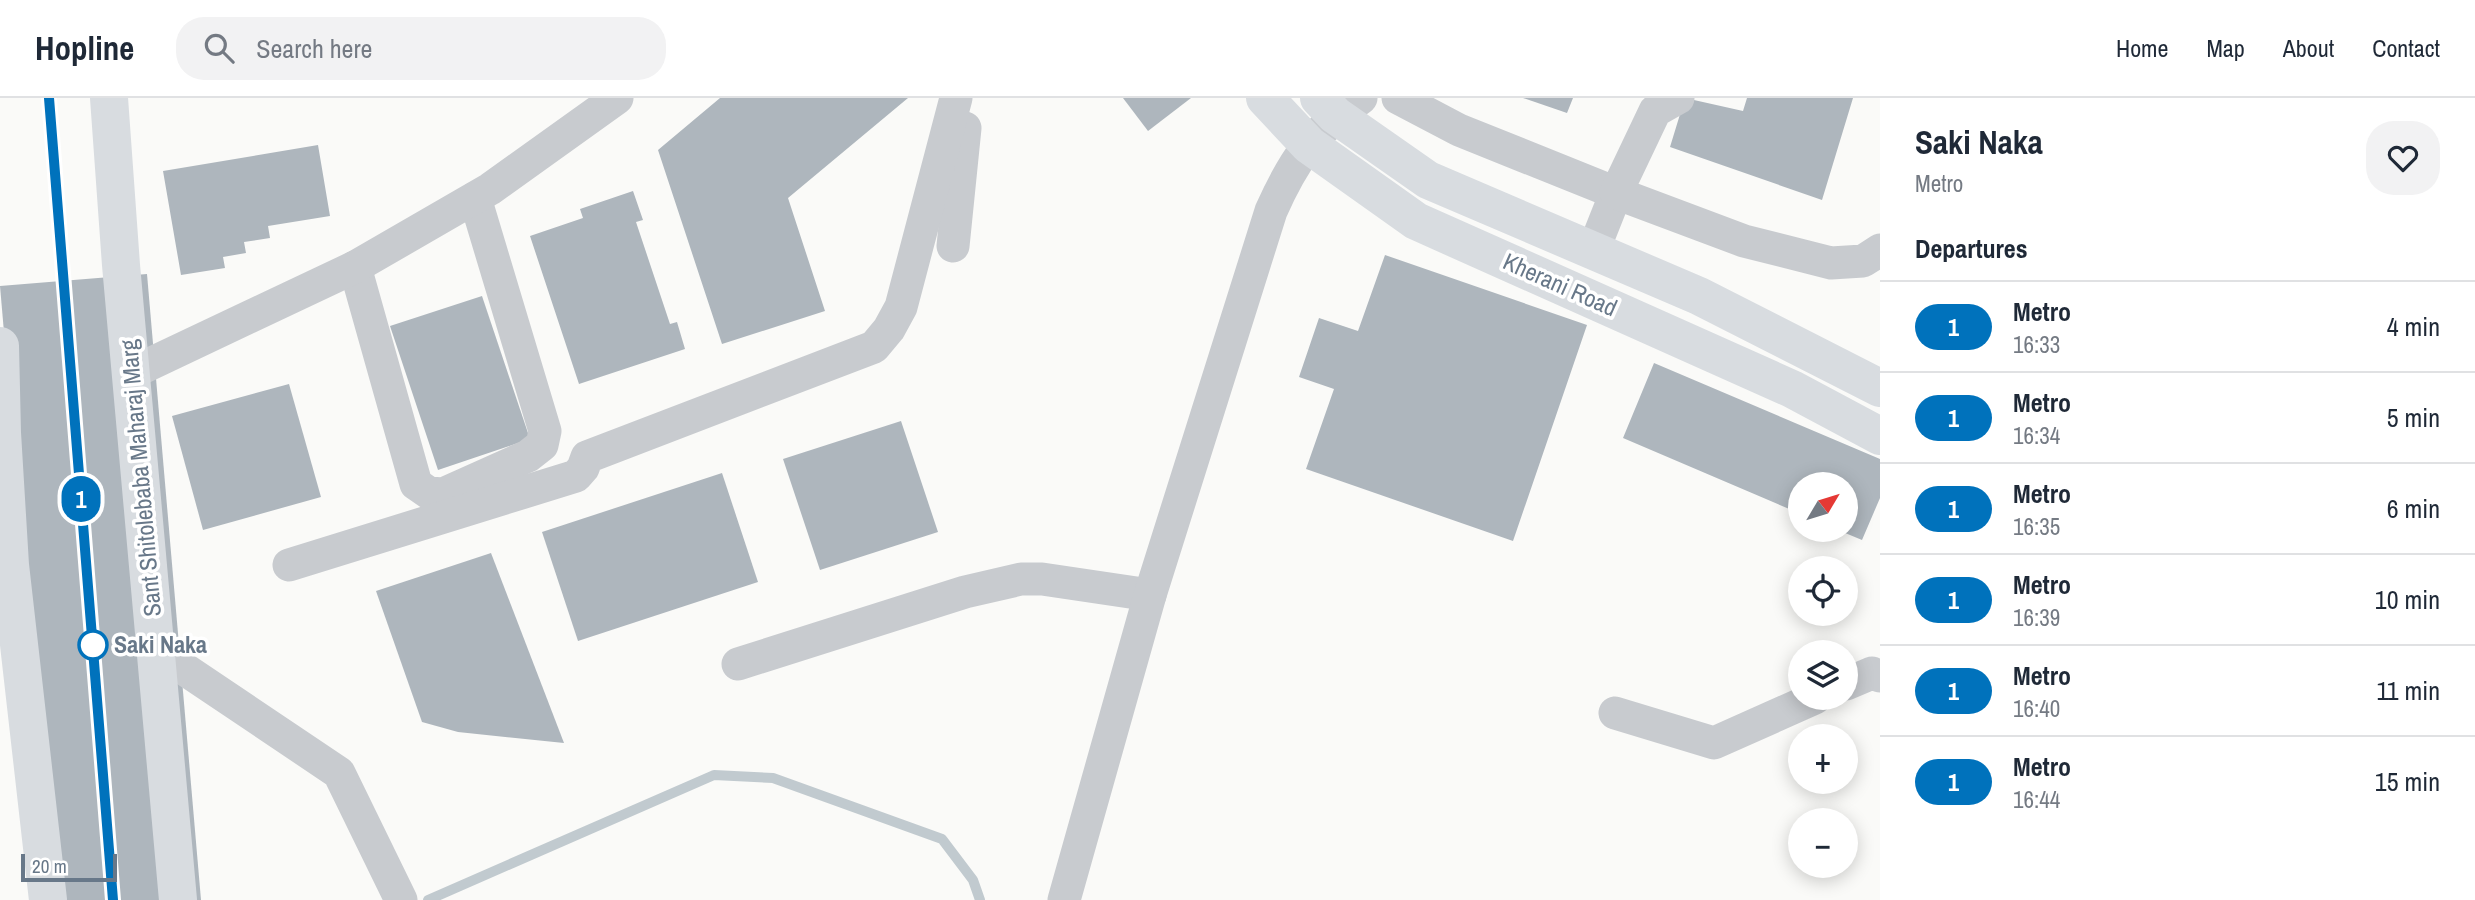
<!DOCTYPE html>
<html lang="en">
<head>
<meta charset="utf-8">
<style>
  :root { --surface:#fff; --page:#f2f2f3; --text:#1f2937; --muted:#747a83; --line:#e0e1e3 }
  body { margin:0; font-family:"Archivo Narrow",sans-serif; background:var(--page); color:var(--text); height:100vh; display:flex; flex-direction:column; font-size:26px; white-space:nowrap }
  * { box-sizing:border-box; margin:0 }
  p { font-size:23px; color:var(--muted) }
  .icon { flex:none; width:38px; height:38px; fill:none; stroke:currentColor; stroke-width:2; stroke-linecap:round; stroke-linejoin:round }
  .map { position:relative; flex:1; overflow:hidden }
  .sheet { display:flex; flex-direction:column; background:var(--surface); width:595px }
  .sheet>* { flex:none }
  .badge { padding:0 14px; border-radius:23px; font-size:24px; line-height:46px }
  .needle { width:46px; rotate:52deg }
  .tools { position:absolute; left:1788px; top:374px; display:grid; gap:14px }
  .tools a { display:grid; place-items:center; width:70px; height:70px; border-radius:50%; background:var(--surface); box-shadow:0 4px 18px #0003; font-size:35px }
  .scale { position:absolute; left:21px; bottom:18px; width:96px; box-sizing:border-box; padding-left:7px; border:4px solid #687889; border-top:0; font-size:19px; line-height:24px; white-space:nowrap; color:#687889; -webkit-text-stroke:5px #fff; paint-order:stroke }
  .map>.badge { position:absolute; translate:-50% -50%; box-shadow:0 0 0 4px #fff }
  h2 { padding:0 35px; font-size:26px; line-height:63px }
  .round { display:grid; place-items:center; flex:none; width:74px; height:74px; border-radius:28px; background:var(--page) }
  .summary { display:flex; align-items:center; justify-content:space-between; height:119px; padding:0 35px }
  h1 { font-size:33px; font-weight:700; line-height:52px }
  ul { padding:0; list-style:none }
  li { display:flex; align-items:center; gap:21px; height:91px; padding:0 35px; border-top:2px solid var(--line) }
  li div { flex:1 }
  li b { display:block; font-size:26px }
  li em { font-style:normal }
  li .badge { min-width:77px; font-weight:700; text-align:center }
  header { display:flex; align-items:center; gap:42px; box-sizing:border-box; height:98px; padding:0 35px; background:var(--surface); border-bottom:2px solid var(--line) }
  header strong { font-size:33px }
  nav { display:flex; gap:38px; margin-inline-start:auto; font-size:24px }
  .search { width:490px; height:63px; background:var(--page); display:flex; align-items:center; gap:18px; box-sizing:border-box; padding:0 24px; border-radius:28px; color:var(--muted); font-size:26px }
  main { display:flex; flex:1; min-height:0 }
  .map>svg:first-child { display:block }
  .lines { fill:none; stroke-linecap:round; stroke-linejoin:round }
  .stream { stroke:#c1cacf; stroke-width:10 }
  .building { fill:#aeb6bd }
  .minor { stroke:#c8cbcf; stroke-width:33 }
  .major { stroke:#d8dce0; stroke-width:38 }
  .line-casing { stroke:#fff; stroke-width:16 }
  .line { stroke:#0072bc; stroke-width:10 }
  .stop-dot { fill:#fff; stroke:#0072bc; stroke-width:3.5 }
  .labels { text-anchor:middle; stroke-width:7; stroke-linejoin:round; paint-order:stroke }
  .street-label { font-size:24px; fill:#687889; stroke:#fff }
  .stop-label { font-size:24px; font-weight:bold; fill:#687889; stroke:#fff; text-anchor:start }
</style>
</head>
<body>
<header>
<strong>Hopline</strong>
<div class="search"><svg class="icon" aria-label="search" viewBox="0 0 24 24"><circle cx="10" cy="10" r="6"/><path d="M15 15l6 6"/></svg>Search here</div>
<nav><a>Home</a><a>Map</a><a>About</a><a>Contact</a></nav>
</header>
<main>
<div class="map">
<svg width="1880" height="802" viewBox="0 0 1880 802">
  <rect width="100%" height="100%" fill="#fafaf8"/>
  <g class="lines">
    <path class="stream" d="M428,802L714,677L773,680L942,741L973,782L980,802"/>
  </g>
  <g class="building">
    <path d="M720,0H908L788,100L825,213L722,246L658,52Z"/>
    <path d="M1123,0H1191L1148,33Z"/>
    <path d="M1523,0H1573L1567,15Z"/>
    <path d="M1685,0L1743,13L1747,0H1853L1822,102L1670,49Z"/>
    <path d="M318,47L330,118L268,128L270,140L244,144L246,155L223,159L225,170L181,177L163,73Z"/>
    <path d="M633,93L643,122L636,124L670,226L677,224L685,251L579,286L530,138L583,120L580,111Z"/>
    <path d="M1385,157L1587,227L1513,443L1306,371L1334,291L1299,279L1319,220L1358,233Z"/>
    <path d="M147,176L201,802H53L0,188Z"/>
    <path d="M482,198L530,341L438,372L390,228Z"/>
    <path d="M1654,265L1880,361V400L1862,442L1838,432H1846V387H1801V416L1623,340Z"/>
    <path d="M289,286L321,399L203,432L172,318Z"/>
    <path d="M901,323L938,434L820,472L783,361Z"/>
    <path d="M722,375L758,484L578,543L542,434Z"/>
    <path d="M491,455L564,645L458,634L422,624L376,493Z"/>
  </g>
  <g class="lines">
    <g class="minor">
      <path d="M1398,0L1459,32L1616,95L1593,153"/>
      <path d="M1678,0L1655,13L1616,95L1744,143L1831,165L1863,163L1880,152"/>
      <path d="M953,148L965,30"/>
      <path d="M355,169L416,386L429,395L443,396L528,358L542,347L545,333L475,100"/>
      <path d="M131,275L355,169L490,91L617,0"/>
      <path d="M289,467L576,378L583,370L587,359L874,249L889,231L901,209L956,0"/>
      <path d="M156,552L339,675L401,802"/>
      <path d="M738,566L965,494L1021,481H1042L1150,497"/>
      <path d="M1846,586L1872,575L1880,578"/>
      <path d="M1615,615L1714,645L1815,600"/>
      <path d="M1064,802L1150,497L1271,113C1293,63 1315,31 1361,0"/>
    </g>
    <g class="major">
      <path d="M109,0L121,167L178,802"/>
      <path d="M1265,0L1309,47L1416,123L1792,291L1880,338"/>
      <path d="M1319,0L1335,17L1428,82L1699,198L1880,290"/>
      <path d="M0,248L2,335L10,467L48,802"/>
    </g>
  </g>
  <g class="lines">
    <g class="line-casing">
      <path id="line" d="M49,0L113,802"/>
    </g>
    <use href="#line" class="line"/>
  </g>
  <circle class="stop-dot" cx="93" cy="547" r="14"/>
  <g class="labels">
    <g class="street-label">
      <text transform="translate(1560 187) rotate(24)" y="8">Kherani Road</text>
      <text transform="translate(141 380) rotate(-95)" y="8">Sant Shitolebaba Maharaj Marg</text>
    </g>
    <g class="stop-label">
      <text x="114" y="555">Saki Naka</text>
    </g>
  </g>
</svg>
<div class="tools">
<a><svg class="needle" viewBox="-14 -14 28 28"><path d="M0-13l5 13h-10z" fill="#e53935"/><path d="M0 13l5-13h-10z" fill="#747a83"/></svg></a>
<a><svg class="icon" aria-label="locate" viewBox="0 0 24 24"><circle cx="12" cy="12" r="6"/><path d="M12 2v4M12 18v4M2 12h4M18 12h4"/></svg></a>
<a><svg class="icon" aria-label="layers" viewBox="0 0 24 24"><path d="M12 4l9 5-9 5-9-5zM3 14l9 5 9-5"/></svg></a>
<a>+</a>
<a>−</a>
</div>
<div class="scale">20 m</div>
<b class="badge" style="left:81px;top:401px;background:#0072bc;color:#fff">1</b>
</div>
<section class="sheet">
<div class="summary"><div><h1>Saki Naka</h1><p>Metro</p></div><a class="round"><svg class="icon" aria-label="heart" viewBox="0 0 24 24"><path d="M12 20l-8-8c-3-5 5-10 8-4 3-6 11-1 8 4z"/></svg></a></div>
<h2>Departures</h2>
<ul>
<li><span class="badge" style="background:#0072bc;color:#fff">1</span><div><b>Metro</b><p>16:33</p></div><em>4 min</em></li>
<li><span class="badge" style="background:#0072bc;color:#fff">1</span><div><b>Metro</b><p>16:34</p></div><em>5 min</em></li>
<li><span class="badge" style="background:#0072bc;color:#fff">1</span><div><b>Metro</b><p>16:35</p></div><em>6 min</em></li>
<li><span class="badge" style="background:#0072bc;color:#fff">1</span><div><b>Metro</b><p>16:39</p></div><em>10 min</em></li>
<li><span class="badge" style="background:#0072bc;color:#fff">1</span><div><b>Metro</b><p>16:40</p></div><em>11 min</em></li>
<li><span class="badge" style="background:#0072bc;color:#fff">1</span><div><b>Metro</b><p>16:44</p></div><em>15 min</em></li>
</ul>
</section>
</main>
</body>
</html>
